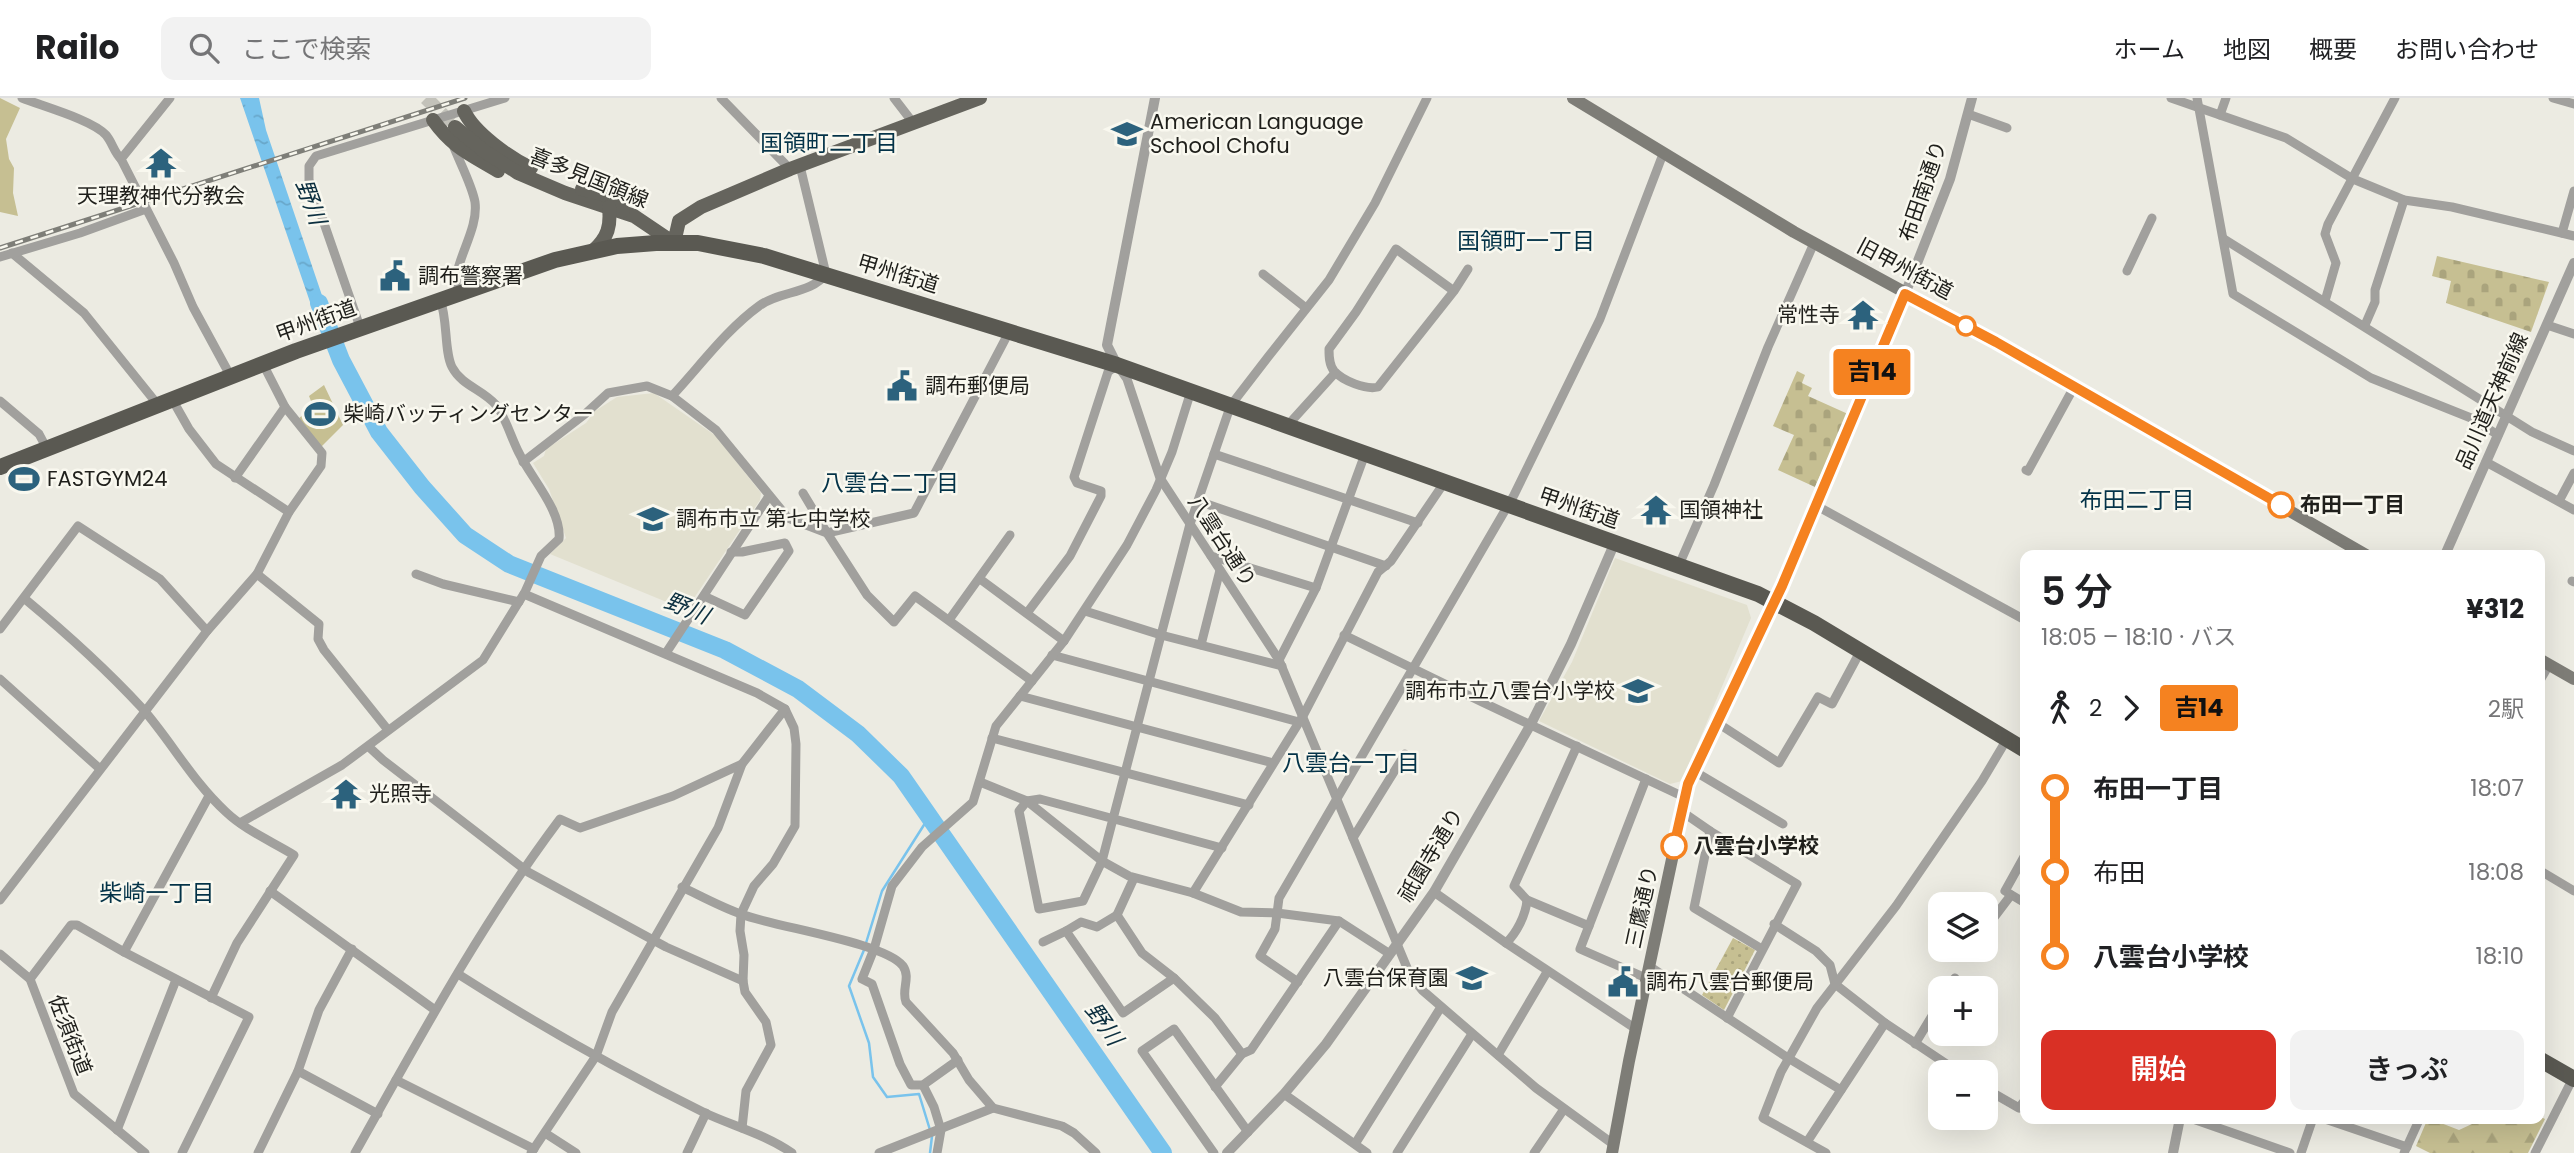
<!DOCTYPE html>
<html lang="ja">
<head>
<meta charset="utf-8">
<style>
  :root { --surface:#fff; --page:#f2f2f2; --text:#202124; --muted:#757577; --line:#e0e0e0; --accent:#d93025 }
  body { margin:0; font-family:Poppins,"Noto Sans JP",sans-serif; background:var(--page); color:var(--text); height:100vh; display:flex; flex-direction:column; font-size:26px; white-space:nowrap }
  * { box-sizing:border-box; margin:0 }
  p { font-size:23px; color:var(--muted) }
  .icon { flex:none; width:38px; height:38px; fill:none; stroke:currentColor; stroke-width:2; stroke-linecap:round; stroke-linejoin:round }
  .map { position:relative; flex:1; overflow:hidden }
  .details { position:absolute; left:2020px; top:452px; width:525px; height:574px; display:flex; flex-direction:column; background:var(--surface); border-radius:14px; box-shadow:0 7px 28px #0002 }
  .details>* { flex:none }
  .badge { padding:0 14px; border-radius:5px; font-size:24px; line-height:46px }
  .fabs { position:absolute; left:1928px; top:794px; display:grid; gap:14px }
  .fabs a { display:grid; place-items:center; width:70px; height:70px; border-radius:14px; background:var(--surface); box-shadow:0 7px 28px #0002; font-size:35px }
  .map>.badge { position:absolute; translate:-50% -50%; box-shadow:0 0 0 4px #fff }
  .legs { display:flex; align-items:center; gap:10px; height:77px; padding:0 21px; font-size:23px }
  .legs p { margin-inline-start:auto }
  .overview { display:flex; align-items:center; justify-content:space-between; height:119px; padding:0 21px }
  h1 { font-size:38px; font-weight:600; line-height:52px }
  .action { display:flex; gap:14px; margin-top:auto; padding:14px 21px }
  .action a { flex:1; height:80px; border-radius:14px; background:var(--accent); color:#fff; font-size:28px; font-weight:600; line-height:80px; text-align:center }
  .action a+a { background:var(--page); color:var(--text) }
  ul { padding:0 21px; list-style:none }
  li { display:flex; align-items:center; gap:24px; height:84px; font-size:26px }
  li i { display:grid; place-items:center; width:10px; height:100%; margin:0 9px; background:currentColor }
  li i::after { content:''; width:18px; height:18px; margin:-9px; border:5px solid; border-radius:50%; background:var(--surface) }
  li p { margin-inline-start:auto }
  li:first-child i { background:linear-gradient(#0000 50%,currentColor 0) }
  li:last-child i { background:linear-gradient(currentColor 50%,#0000 0) }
  header { display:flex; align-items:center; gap:42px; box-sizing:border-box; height:98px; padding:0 35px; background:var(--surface); border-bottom:2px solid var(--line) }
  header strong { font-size:33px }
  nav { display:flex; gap:38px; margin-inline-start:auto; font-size:24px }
  .search { width:490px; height:63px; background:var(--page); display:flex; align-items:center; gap:18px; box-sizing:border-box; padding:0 24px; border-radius:14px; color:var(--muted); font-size:26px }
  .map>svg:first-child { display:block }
  .built { fill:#e2e0cf }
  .grass { fill:#c6bf92 }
  .forest { fill:url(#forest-firs) }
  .cemetery { fill:url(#cemetery-stones) }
  .park { fill:url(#park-dots) }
  .water { fill:url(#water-ripples) }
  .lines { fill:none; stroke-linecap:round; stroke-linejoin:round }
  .stream { stroke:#79c3ec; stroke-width:2.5 }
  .river { stroke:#79c3ec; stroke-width:18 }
  .primary-tunnel { stroke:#c3c2ba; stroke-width:14; stroke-dasharray:14 7; stroke-linecap:butt }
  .minor { stroke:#a1a09d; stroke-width:9 }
  .tertiary { stroke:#a1a09d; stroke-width:10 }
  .secondary { stroke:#7e7d77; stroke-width:12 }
  .primary { stroke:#65645d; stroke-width:14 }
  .trunk { stroke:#5a5952; stroke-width:16 }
  .rail-casing { stroke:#7e7e78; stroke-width:5 }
  .rail { stroke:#f9f8ef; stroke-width:2.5; stroke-dasharray:8; stroke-linecap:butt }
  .line-1-casing { stroke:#fff; stroke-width:16 }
  .line-1 { stroke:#f58220; stroke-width:10 }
  .stop-1-dot { fill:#fff; stroke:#f58220; stroke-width:3.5 }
  .labels { text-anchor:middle; stroke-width:5; stroke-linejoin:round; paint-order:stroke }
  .poi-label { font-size:21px; fill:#1f1f1b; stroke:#f9f8ef; text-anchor:start }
  .street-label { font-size:21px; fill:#1f1f1b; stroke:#f9f8ef }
  .stop-label { font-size:21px; font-weight:bold; fill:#1f1f1b; stroke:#f9f8ef; text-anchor:start }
  .neighbourhood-label { font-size:23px; fill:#043348; stroke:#f9f8ef }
  .water-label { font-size:23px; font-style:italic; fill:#0c2f3f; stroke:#f9f8ef }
</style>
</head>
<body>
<header>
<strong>Railo</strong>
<div class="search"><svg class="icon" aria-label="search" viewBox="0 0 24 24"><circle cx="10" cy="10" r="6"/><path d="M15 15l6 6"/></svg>ここで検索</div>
<nav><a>ホーム</a><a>地図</a><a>概要</a><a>お問い合わせ</a></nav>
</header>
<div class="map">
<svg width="2574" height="1055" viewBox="0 0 2574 1055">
  <defs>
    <pattern id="forest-firs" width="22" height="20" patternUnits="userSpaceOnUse" patternTransform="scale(1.75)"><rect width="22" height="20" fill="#c6bf92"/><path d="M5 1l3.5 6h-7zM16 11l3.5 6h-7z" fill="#aaa47d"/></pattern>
    <pattern id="cemetery-stones" width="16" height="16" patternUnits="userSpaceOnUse" patternTransform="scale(1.75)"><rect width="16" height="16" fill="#c6bf92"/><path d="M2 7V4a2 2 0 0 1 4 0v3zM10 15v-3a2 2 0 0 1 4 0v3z" fill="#aaa47d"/></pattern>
    <pattern id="park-dots" width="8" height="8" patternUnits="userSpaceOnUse" patternTransform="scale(1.75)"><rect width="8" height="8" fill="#c6bf92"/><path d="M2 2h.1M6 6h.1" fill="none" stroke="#aaa47d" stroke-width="1.8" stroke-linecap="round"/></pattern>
    <pattern id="water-ripples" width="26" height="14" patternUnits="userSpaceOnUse" patternTransform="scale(1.75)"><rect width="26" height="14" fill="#79c3ec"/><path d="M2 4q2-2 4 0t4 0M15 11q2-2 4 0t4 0" fill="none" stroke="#68a7ca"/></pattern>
  </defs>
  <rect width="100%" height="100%" fill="#ecebe2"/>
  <g class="built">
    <path d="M654,295L716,338L761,395L760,402L686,512L550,456L566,440L549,391L533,365L544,358L546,351L586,325L595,313L617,299Z"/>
    <path d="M1615,460L1747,507L1751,520L1682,683L1670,686L1539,623L1572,564Z"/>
  </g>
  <g class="grass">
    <path d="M0,0L20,10L6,41L9,61L14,70L13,95L18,118L0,114Z"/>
    <path d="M324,287L343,327L321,349L297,322L313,308L309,298Z"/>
  </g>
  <path class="forest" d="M2539,1018L2545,1021L2528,1055H2430L2416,1048L2428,1020L2459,1032L2485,1020H2539Z"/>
  <g class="cemetery">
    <path d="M2437,158L2549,184L2531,234L2446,205L2451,183L2432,178Z"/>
    <path d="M1797,273L1805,277L1802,285L1812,290L1808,298L1848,316L1815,389L1778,372L1794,337L1773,328Z"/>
  </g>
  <path class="park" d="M1733,840L1755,852L1724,912L1702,897Z"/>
  <path class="water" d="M240,0H259L266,32L331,224L320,228L310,204Z"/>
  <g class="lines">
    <g class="stream">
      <path d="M866,845L882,793L929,719"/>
      <path d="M864,852L849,888L869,945L873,979L887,999L919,996L930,1032"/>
      <path d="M930,1055L932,1038"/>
    </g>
    <path class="river" d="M319,205L341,262L379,334L422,389L465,437L509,466L725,552L798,591L858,636L901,678L1163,1055"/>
    <path class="primary-tunnel" d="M426,0L454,28"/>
    <g class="minor">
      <path d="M22,0C42,8 93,22 106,37C112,44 114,54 121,61"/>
      <path d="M170,0L121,61L174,165L193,209L231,279"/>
      <path d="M721,0L790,71"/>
      <path d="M894,0L914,26"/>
      <path d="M2171,0L2286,40L2353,81L2404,102L2452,109L2574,138"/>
      <path d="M2197,0L2233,196L2371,280L2471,320L2498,337"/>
      <path d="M2553,0L2574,6"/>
      <path d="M1968,16L2007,30"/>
      <path d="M2220,17L2226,0"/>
      <path d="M453,47C459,63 472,87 475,104C479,135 450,167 457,195"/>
      <path d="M2562,135L2574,93"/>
      <path d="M2224,141L2532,334L2574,353"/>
      <path d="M12,155L84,215L158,307"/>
      <path d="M0,159L80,135L146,111"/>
      <path d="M2127,173L2152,120"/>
      <path d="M1263,176L1306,210"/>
      <path d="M1454,193L1378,289C1366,292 1343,283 1334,273C1329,267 1329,258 1329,251L1356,214L1396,151L1454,193L1468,171"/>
      <path d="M2325,203L2336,165L2325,136L2328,126L2395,0"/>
      <path d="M2365,227L2375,204V192L2404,102"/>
      <path d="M2547,227L2574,236"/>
      <path d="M360,229L309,82V68L316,58L505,0"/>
      <path d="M672,298C700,268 726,232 759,208C779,193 811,196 826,176L800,68"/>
      <path d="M172,301L189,331L216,366L289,414"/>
      <path d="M0,303L39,336L47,351"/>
      <path d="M1287,328L1335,275"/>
      <path d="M1214,356L1418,425"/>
      <path d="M523,364L585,316L608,295L647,288L672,298L716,332L788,420L827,435L867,497L894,524L915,498L1032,583"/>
      <path d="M2486,364L2574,412"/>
      <path d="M2026,372L2028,373L2074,289"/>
      <path d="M235,380L285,309"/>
      <path d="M803,395L827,435L914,415L1009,234"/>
      <path d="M1198,403L1386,468"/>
      <path d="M2559,403L2574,375"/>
      <path d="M1817,408L2025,522"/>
      <path d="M1211,458L1316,490"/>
      <path d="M1679,467L1714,387L1768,249L1814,145"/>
      <path d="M257,476L319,526L318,541L324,552L388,632"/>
      <path d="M416,476L443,486L519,504"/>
      <path d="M980,481L1064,543"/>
      <path d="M2572,483L2574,484"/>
      <path d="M524,496L757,595L785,611L794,630L796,646L795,728L773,766L754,788L741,816L740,833L744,857L743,883L745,894L766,924L771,947L746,993L742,1030"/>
      <path d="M704,498L745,517L789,453L785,445L742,454H731"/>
      <path d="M25,501C66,535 105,570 142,610C171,643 193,684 226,714C245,732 271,743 294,757L237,845L211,900"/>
      <path d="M1085,513L1161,537L1282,568"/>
      <path d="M1027,515L1070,458L1101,398V393L1077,385L1074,379L1108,274L1117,267L1127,281L1160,380L1279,562L1410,877L1422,892L1536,990L1613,1046"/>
      <path d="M949,522L1010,437"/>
      <path d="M0,531L78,428L160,481L207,533"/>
      <path d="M1344,537L1482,604L1684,699"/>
      <path d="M1201,547L1220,472"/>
      <path d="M666,555L769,398"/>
      <path d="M1052,557L1299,624"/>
      <path d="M1279,562L1316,490L1365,356"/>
      <path d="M0,581L100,671"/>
      <path d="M2539,584L2549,567"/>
      <path d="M1020,598L1273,665"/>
      <path d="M1716,624L1779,665L1818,599L1832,606L1861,552"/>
      <path d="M992,640L1249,707"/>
      <path d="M1577,648L1514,788L1527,802L1589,828"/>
      <path d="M369,649L383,662L528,774L666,849L743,883"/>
      <path d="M1694,673L1783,726"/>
      <path d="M1646,681L1580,851L1646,880"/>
      <path d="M980,684L1027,703L1102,763L1129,778L1193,795L1303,618L1378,474L1391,463L1444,385"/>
      <path d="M1681,713L1710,733"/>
      <path d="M240,725L342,667L483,562L525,494L541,458L559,441C562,413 531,380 519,355C512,342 505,318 496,307C482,291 462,288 452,269C444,253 448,222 440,201"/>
      <path d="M1353,740L1405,656"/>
      <path d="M1222,750L1040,701L1027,703L1019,713L1039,811L1083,803L1102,763L1190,426L1227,318L1231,307L1268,259L1329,182L1375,105L1427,0"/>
      <path d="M2025,757L2005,793L2025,805"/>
      <path d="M2539,772L2574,793"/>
      <path d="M1134,780L1117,817L1142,855L1174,880L1215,920L1242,956"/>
      <path d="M682,789C701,798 721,809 741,816C774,829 884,844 903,868C911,880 901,892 906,904L953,955L969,982L993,1010L1062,1028L1074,1035L1096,1055"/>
      <path d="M270,793L435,912"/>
      <path d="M1434,794L1506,845C1516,836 1526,817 1527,802"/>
      <path d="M1193,795L1241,814L1277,815L1339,823L1390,856"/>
      <path d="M0,802L207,533L257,476L289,414L321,368L322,355L285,309L263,266"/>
      <path d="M1774,826L1816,853L1830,867L1835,886L1885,925"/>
      <path d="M1986,830L2011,797"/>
      <path d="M1066,833L1081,824L1097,829L1117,817"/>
      <path d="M2539,837L2540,835"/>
      <path d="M1043,844L1066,833L1123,915L1174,880"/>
      <path d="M1506,845L1636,931"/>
      <path d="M124,854L209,698"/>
      <path d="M0,856L30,881L74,996L145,1055"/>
      <path d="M1965,859L1970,852"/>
      <path d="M1649,868L1788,960L1841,992"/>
      <path d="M458,876C538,927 620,973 705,1015C733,1028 767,1037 792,1055"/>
      <path d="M30,881L71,827H77L124,854L249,919L182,1055"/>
      <path d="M1298,884L1260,858L1275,831L1279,800L1514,397L1600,221L1663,56"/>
      <path d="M1948,891L1955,880"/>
      <path d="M1727,920L1797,786L1710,733L1694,810L1762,851"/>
      <path d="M1915,946L1941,903"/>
      <path d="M1498,957L1547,874"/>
      <path d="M958,962L923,987H911L900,966L872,886L862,881L874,851L892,788L922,749L973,704L996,628L1064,543L1127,447L1156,392L1172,354L1191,293"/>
      <path d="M298,973L378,1016"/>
      <path d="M396,982L534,1051"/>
      <path d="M923,987L934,1009L941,1032L937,1055"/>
      <path d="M1215,989L1242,956L1251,952L1339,823"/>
      <path d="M1986,991L2019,1010L2025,1002"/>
      <path d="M1284,996L1367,1055"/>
      <path d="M2190,1020L2290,1055"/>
      <path d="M2322,1020L2407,1049"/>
      <path d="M117,1032L176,882"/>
      <path d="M545,1035L576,1055"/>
      <path d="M1807,1044L1885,925L1960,975"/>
      <path d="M1355,1046L1441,909"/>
      <path d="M258,1055L298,973L319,912L352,851"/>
      <path d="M355,1055C419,941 481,826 560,721L580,730L673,698L742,666"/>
      <path d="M531,1055L596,958L612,914L718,730L742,666L785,611"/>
      <path d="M687,1055L706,1015"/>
      <path d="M879,1055L993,1010"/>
      <path d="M1214,1055L1142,953L1174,931L1248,1034"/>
      <path d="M1397,1055L1472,936"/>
      <path d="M1534,1055L1564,1011"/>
      <path d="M1826,1055L1763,1020L1781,974L1817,910L1896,808L1982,683L2007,641"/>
      <path d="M2301,1055L2313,1020"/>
      <path d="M2404,1055L2420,1020"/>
      <path d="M2535,1055L2573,980"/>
    </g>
    <g class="tertiary">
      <path d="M1905,196L1950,81L1972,0"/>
      <path d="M1117,267L1107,247L1155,0"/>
      <path d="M2445,457L2574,165"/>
      <path d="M1227,1055L1284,996L1326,946L1434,794L1531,626L1571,546L1615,444"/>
      <path d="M2173,1055L2180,1020"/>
    </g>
    <g class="secondary">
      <path d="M1573,0L1794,134L1996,244L2366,457"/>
      <path d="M2539,561L2574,581"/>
      <path d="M1612,1055L1629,963L1688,686L1782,488L1905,196"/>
    </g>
    <g class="primary">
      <path d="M464,13C474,35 510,60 531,70"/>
      <path d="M433,22C453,50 470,56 498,73"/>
      <path d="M455,29L484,53L518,75L565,95L634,118L674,145L679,123L701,109L790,71L980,0"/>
      <path d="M582,91L613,99L623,113"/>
      <path d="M594,152C608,139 611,128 609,109"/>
    </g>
    <g class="trunk">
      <path d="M0,369L296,253L555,162L617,148L656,145H698L764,158L1117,267L1758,496L1814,525L2025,652"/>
      <path d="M2539,961L2574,981"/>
    </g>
    <g class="rail-casing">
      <path id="rail" d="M0,150L465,0"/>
    </g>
    <use href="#rail" class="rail"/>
  </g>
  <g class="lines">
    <g class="line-1-casing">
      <path id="line-1" d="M1674,748L1688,686L1782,488L1905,196L1996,244L2281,407"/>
    </g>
    <use href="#line-1" class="line-1"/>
  </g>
  <defs>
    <g id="school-bare" transform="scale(2.415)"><path d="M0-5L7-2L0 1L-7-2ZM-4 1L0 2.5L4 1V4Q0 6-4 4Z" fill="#2c627d" stroke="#f9f8ef" stroke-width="2.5" paint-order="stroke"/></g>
    <g id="temple-bare" transform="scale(2.415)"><path d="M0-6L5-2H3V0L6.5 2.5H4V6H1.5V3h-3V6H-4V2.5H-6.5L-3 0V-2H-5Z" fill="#2c627d" stroke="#f9f8ef" stroke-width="2.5" paint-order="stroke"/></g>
    <g id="civic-bare" transform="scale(2.415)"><path d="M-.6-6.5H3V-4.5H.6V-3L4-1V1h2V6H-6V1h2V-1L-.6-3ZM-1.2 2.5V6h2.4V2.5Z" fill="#2c627d" stroke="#f9f8ef" stroke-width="2.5" paint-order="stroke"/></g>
    <g id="stadium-bare" transform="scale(2.415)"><path d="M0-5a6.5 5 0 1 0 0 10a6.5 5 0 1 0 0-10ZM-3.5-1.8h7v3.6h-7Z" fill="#2c627d" stroke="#f9f8ef" stroke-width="2.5" paint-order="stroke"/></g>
  </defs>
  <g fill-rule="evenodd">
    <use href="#school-bare" x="1127" y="36"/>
    <use href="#temple-bare" x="161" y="65"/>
    <use href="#civic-bare" x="395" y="178"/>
    <use href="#temple-bare" x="1863" y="217"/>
    <use href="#civic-bare" x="902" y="288"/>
    <use href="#stadium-bare" x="320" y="316"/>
    <use href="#stadium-bare" x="24" y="381"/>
    <use href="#temple-bare" x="1656" y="412"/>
    <use href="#school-bare" x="653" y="421"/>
    <use href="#school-bare" x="1638" y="593"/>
    <use href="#temple-bare" x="346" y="696"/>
    <use href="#school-bare" x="1472" y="880"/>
    <use href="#civic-bare" x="1623" y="884"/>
  </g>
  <g class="stop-1-dot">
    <circle cx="1966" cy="228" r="9"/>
    <circle cx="2281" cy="407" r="12"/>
    <circle cx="1674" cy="748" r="12"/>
  </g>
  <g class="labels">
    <g class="poi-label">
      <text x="1150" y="31">American Language<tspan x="1150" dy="24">School Chofu</tspan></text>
      <text x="161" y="105" text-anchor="middle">天理教神代分教会</text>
      <text x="418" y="185">調布警察署</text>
      <text x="1840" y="224" text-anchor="end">常性寺</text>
      <text x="925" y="295">調布郵便局</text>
      <text x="343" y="323">柴崎バッティングセンター</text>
      <text x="47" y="388">FASTGYM24</text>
      <text x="1679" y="419">国領神社</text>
      <text x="676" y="428">調布市立 第七中学校</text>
      <text x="1615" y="600" text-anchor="end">調布市立八雲台小学校</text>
      <text x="369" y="703">光照寺</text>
      <text x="1449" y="887" text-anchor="end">八雲台保育園</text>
      <text x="1646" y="891">調布八雲台郵便局</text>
    </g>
    <g class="street-label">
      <text transform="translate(589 80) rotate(22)" y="7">喜多見国領線</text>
      <text transform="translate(1923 93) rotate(-71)" y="7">布田南通り</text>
      <text transform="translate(1905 171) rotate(28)" y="7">旧甲州街道</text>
      <text transform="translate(898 176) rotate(17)" y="7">甲州街道</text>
      <text transform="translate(316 223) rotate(-20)" y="7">甲州街道</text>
      <text transform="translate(2492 303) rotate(-66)" y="7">品川道天神前線</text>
      <text transform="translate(1579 410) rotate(19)" y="7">甲州街道</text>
      <text transform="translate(1222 443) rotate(57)" y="7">八雲台通り</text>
      <text transform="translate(1431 757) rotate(-59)" y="7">祇園寺通り</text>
      <text transform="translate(1642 809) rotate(-78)" y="7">三鷹通り</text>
      <text transform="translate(70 937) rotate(69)" y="7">佐須街道</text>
    </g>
    <g class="stop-label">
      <text x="2300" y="414">布田一丁目</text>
      <text x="1693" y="755">八雲台小学校</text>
    </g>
    <g class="neighbourhood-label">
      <text x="829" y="53">国領町二丁目</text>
      <text x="1526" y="151">国領町一丁目</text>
      <text x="890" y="393">八雲台二丁目</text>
      <text x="2137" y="410">布田二丁目</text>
      <text x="1351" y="673">八雲台一丁目</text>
      <text x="157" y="803">柴崎一丁目</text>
    </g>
    <g class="water-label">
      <text transform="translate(311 104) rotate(70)" y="8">野川</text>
      <text transform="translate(687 510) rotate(22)" y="8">野川</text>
      <text transform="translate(1104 926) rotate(55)" y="8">野川</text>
    </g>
  </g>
</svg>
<div class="fabs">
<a><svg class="icon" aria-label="layers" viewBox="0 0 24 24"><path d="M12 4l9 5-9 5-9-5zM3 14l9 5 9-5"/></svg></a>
<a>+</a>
<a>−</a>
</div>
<b class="badge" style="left:1872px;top:274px;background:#f58220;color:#111">吉14</b>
<section class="details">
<div class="overview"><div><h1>5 分</h1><p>18:05 – 18:10 · バス</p></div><b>¥312</b></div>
<div class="legs"><svg class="icon" aria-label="walk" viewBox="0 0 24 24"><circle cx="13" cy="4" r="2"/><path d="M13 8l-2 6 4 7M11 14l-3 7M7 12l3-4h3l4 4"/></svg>2<svg class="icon" aria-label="forward" viewBox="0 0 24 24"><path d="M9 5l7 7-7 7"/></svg><b class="badge" style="background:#f58220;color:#111">吉14</b><p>2駅</p></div>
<ul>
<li><i style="color:#f58220"></i><b>布田一丁目</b><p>18:07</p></li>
<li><i style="color:#f58220"></i><span>布田</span><p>18:08</p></li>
<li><i style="color:#f58220"></i><b>八雲台小学校</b><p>18:10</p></li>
</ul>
<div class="action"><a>開始</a><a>きっぷ</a></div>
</section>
</div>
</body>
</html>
